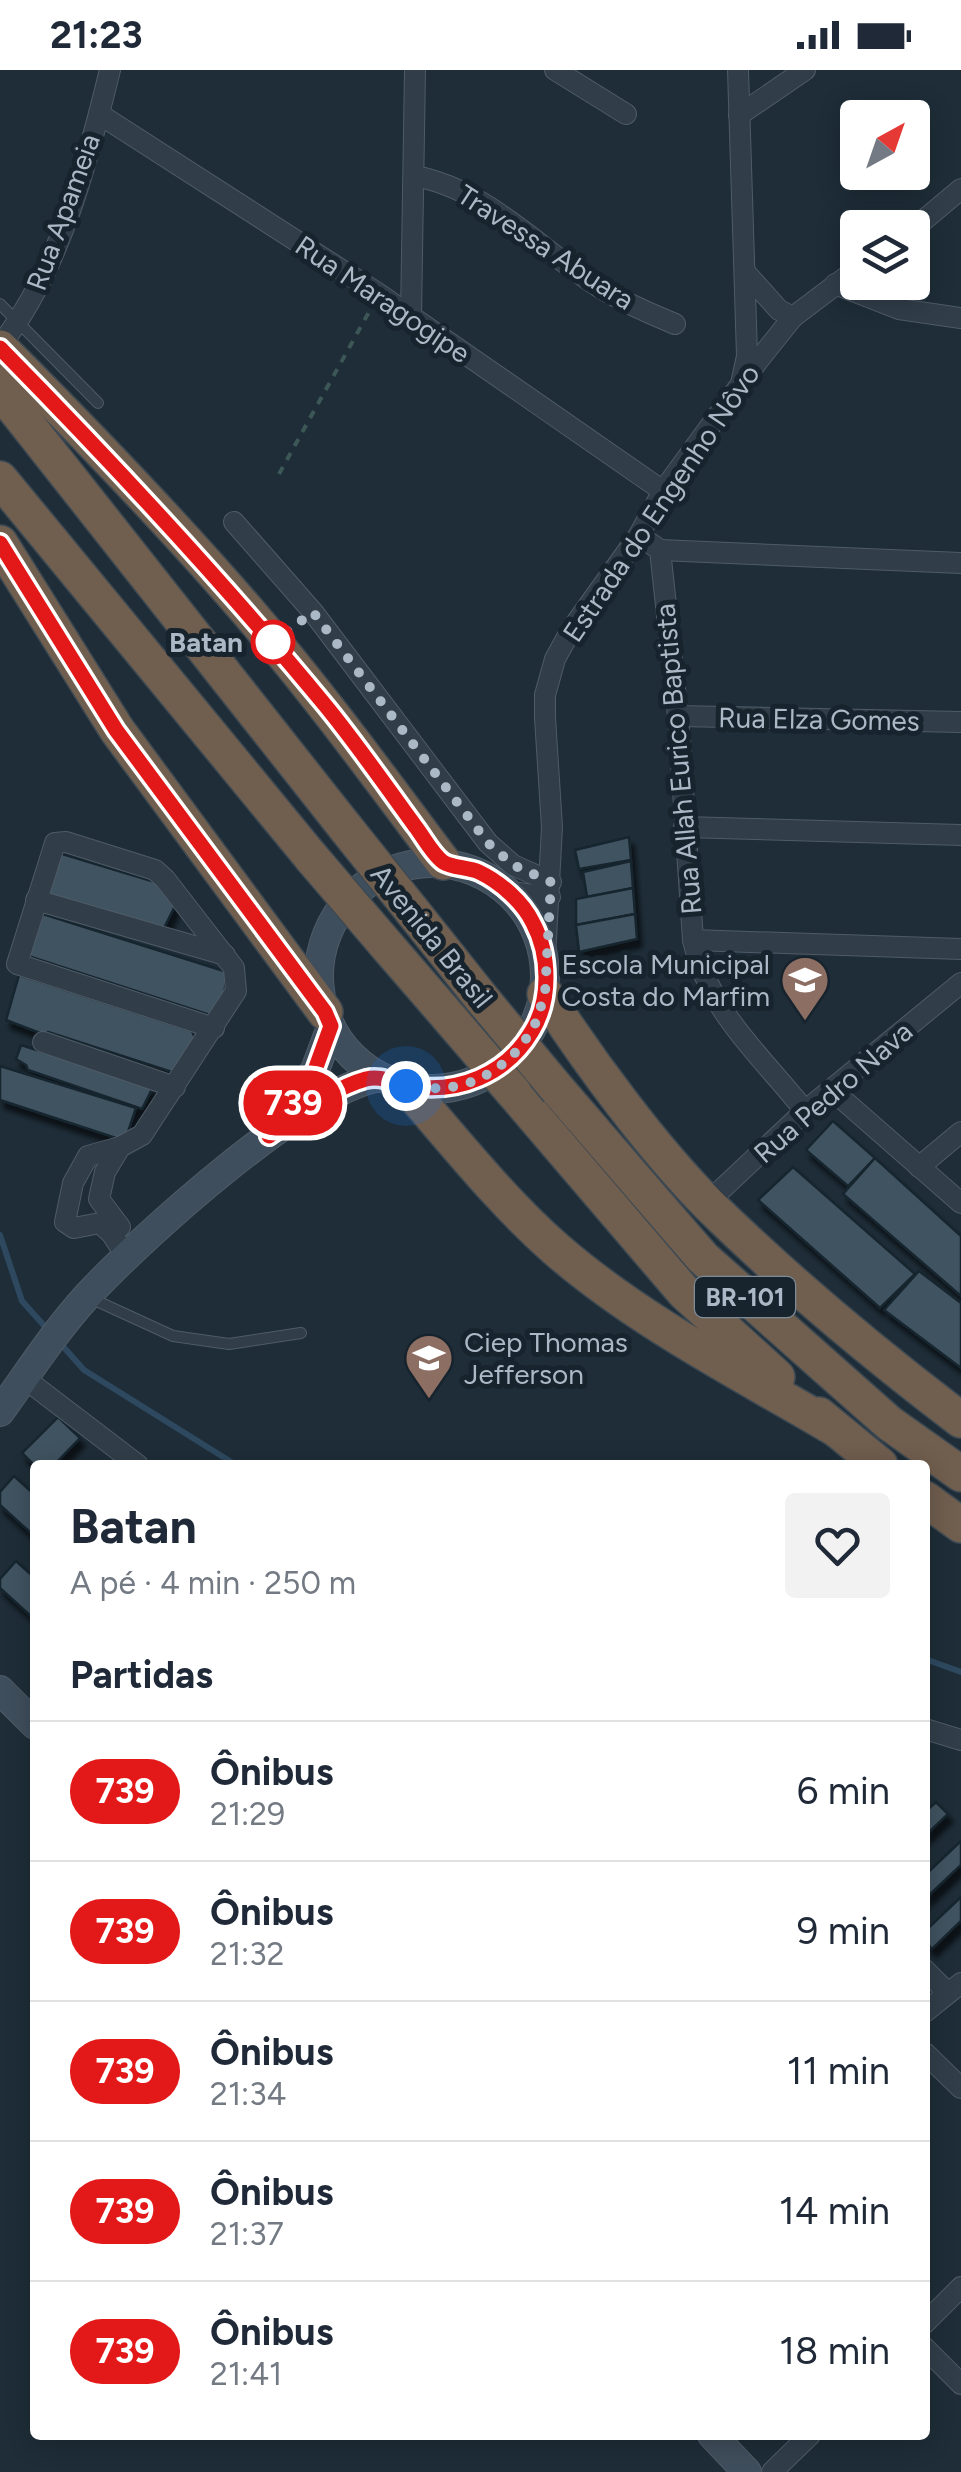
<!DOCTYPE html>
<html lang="pt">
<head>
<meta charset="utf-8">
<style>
  :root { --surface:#fff; --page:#f2f2f3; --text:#1f2937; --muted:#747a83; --line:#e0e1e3 }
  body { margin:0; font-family:Figtree,sans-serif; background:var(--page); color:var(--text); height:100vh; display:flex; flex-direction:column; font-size:38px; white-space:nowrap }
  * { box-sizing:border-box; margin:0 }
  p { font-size:32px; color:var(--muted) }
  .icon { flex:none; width:55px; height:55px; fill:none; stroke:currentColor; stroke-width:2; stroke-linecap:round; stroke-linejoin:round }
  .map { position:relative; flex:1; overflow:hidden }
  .drawer { position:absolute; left:30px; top:1390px; width:900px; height:980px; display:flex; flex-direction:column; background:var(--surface); border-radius:10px; box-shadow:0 5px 25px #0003 }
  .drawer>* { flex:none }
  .badge { padding:0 20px; border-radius:32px; font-size:35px; line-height:65px }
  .needle { width:65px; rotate:40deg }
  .buttons { position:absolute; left:840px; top:30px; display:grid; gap:20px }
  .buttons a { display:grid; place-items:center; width:90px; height:90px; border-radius:10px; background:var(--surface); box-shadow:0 5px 25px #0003; font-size:50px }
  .you { position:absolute; width:50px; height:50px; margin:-25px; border:8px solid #fff; border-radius:50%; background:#1a73e8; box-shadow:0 0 0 15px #1a73e833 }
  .map>.badge { position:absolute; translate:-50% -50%; box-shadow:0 0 0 5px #fff }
  h2 { padding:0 40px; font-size:38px; line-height:90px }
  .round { display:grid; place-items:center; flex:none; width:105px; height:105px; border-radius:10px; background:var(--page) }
  .headline { display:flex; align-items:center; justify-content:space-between; height:170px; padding:0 40px }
  h1 { font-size:48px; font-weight:700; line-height:75px }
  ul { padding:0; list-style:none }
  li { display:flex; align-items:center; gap:30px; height:140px; padding:0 40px; border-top:2px solid var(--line) }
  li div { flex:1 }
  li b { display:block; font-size:38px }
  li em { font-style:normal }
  li .badge { min-width:110px; font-weight:700; text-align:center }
  .status { display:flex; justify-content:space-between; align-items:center; height:70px; padding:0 50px; background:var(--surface); direction:ltr }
  .status svg { height:28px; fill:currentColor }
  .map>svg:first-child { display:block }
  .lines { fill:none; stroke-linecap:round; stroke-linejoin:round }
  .stream { stroke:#2e495f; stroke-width:6 }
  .building { fill:#405361; stroke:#19252f; stroke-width:2.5; filter:url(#shadow) }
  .lane-casing { stroke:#4f5c67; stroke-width:12 }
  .street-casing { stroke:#4f5c67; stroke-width:22 }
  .secondary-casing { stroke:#4f5c67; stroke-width:30 }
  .highway-casing { stroke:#3c4953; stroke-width:38 }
  .path { stroke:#3d5656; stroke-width:4; stroke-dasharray:8 8; stroke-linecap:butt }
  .lane { stroke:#313e49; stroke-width:10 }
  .street { stroke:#313e49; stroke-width:20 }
  .secondary { stroke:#3f4e5c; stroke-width:28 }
  .highway { stroke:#705e4e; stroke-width:35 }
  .highway-bridge-casing { stroke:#3c4953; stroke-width:38; stroke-linecap:butt }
  .highway-bridge { stroke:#705e4e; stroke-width:35 }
  .line-casing { stroke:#fff; stroke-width:22 }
  .line { stroke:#e31919; stroke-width:15 }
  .walk { stroke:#abb9c6; stroke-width:10; stroke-dasharray:0 18 }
  .stop-dot { fill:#fff; stroke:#e31919; stroke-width:5 }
  .labels { text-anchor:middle; stroke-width:10; stroke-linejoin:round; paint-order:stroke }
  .shield { fill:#17232d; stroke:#7f8c98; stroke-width:2.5 }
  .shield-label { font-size:25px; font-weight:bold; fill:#abb9c6 }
  .street-label { font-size:28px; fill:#abb9c6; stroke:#17232d }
  .stop-label { font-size:28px; font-weight:bold; fill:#abb9c6; stroke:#17232d; text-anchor:end }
  .poi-label { font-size:28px; fill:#abb9c6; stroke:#17232d; text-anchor:end }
</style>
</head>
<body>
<div class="status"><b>21:23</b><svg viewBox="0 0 49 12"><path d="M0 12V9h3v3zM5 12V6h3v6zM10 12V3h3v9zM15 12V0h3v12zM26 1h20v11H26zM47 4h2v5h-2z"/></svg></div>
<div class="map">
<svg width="961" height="2402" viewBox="0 0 961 2402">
  <defs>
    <filter id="shadow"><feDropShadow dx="4.5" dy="8" stdDeviation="2.5" flood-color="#0009"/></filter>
  </defs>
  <rect width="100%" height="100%" fill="#1e2d38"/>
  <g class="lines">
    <g class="stream">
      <path d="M0,1165L22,1231L48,1260"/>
      <path d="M60,1273L84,1300L236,1395"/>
      <path d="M925,1589L961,1602"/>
    </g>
  </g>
  <g class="building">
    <path d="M629,767L631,790L579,799L575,780Z"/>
    <path d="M59,783L155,812L175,836L162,862L46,825Z"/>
    <path d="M631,791L633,818L587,827L583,802Z"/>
    <path d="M633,818L635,844L576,855V829Z"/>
    <path d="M43,844L227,902L224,926L213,946L28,886Z"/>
    <path d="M635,844L637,869L579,882L576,855Z"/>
    <path d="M19,905L192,961L195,968L175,1003L48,962L45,965L6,950Z"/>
    <path d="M21,975L153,1017L142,1039L28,1000L26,995L16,989Z"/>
    <path d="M0,996L136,1038L125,1071L0,1030Z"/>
    <path d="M833,1051L875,1088L848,1116L806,1080Z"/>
    <path d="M875,1088L961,1166V1226L843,1124Z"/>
    <path d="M793,1097L915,1204L880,1238L758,1130Z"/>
    <path d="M919,1201L961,1233V1298L884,1240Z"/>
    <path d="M58,1347L80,1368L54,1395L35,1396L22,1383Z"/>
    <path d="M14,1406L35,1425V1460L32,1464L0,1435V1422Z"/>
    <path d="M16,1491L35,1508L34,1549L0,1518V1509Z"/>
    <path d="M936,1732L948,1744L925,1766V1742Z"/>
    <path d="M961,1771V1795L925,1829V1805Z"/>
    <path d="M961,1827V1851L932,1879L925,1871V1861Z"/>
  </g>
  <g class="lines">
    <g class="lane-casing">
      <g id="lane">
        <path d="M0,234L98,333"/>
        <path d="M88,1227L173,1266L229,1274L301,1263"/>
      </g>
    </g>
    <g class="street-casing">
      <g id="street">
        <path d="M555,0L626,44"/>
        <path d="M738,0L747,286L742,309"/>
        <path d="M99,44L379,224L663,421"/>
        <path d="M739,45L805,0"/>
        <path d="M415,106C486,119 539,179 599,217C623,232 649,243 675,254"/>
        <path d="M912,160L961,119"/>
        <path d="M745,202L779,240L793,247"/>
        <path d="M835,214L899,239L961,248"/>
        <path d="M411,246L415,0"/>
        <path d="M0,276C60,199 87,94 110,0"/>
        <path d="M234,452L313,542L488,773L513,795L551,812"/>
        <path d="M650,473L660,480L961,493"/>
        <path d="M660,480L678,646L693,870C710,944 759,983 805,1041"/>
        <path d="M678,646L961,652"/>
        <path d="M684,757L961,765"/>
        <path d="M510,822L550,827"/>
        <path d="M36,830L225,885"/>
        <path d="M693,870L961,879"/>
        <path d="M545,887L552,757L545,648V625L555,589L571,560L639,465L663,421L757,292L793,247L858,198"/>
        <path d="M43,972L175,1017"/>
        <path d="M833,1021L961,1133"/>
        <path d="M919,1097L961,1062"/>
        <path d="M707,1133L805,1041L961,913"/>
        <path d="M120,1157L99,1129L105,1102L120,1077"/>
        <path d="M127,1187L111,1163L100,1153L74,1158L65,1152L73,1113L88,1086L120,1077L142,1065L236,921L234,898L165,809L155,800L66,772L55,773L17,894L214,958"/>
        <path d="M24,1308L138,1395"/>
        <path d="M925,1659L961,1670"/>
        <path d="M925,1900L948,1923"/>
        <path d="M925,1942L961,1913"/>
        <path d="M925,1983L961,2018"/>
        <path d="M925,2253L961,2217"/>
        <path d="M925,2278L961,2314"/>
        <path d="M772,2402L810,2365"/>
      </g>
    </g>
    <g class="secondary-casing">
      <g id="secondary">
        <circle cx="432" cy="906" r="113"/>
        <path d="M281,1049L315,1000L331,957"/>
        <path d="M0,1342C28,1303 55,1261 88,1225C142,1167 306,1018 381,1007"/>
        <path d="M0,1620L35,1655"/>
        <path d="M712,2365L747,2402"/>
      </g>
    </g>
    <g class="highway-casing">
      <g id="highway">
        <path d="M0,278C88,366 175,456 256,551C322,628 382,711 443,792"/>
        <path d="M0,320L345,757"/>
        <path d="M0,409L311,787"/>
        <path d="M0,473L117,660L325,942"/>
        <path d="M413,842L483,930"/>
        <path d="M388,877L452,951"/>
        <path d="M545,924C589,992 653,1079 710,1136C789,1213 874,1284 961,1350"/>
        <path d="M406,1016C455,1072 501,1131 557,1180C639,1251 741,1303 834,1358"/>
        <path d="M558,1020L703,1188L889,1353L961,1404"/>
        <path d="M514,1023L684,1222L777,1307"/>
        <path d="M819,1345L880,1395"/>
        <path d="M925,1429L961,1455"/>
      </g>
    </g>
    <path class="path" d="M279,404L369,242"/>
    <use href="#lane" class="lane"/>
    <use href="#street" class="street"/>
    <use href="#secondary" class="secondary"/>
    <use href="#highway" class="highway"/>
    <g class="highway-bridge-casing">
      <g id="highway-bridge">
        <path d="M345,757L413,842"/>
        <path d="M311,787L388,877"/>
        <path d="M483,930L558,1020"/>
        <path d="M452,951L514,1023"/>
      </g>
    </g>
    <use href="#highway-bridge" class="highway-bridge"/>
  </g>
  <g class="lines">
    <g class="line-casing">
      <path id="line" d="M0,278C113,393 222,510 325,635C357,674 385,715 415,756C423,766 432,784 443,792C452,798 468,797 479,802C500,812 523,832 533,853C550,885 551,930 532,961C506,1005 458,1024 409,1016C393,1014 383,1005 366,1009C330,1019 299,1046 269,1066L315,1000L331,956L325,942L116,660L0,473"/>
    </g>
    <use href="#line" class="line"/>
    <path class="walk" d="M273,572L313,542L488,773L513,795L551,812L545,924L533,960L510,989L479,1010L444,1019L406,1016"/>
  </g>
  <defs>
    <g id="school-pin" transform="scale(2.5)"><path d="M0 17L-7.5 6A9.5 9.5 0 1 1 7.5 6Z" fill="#8d6e63" stroke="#17232d"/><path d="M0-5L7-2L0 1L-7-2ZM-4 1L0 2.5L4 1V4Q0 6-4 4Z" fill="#fff"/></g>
  </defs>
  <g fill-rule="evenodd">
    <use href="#school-pin" x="805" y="910"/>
    <use href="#school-pin" x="429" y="1288"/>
  </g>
  <circle class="stop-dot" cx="273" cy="572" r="20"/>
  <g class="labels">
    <rect class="shield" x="695" y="1207" width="100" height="40" rx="8"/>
    <g class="shield-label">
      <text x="745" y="1236">BR-101</text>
    </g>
    <g class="street-label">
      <text transform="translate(63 142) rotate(-70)" y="10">Rua Apameia</text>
      <text transform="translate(546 177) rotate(33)" y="10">Travessa Abuara</text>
      <text transform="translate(383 229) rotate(34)" y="10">Rua Maragogipe</text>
      <text transform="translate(661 433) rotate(-56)" y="10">Estrada do Engenho Nôvo</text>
      <text transform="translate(819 649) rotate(1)" y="10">Rua Elza Gomes</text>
      <text transform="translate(678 689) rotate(-95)" y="10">Rua Allah Eurico Baptista</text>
      <text transform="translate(432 866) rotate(51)" y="10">Avenida Brasil</text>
      <text transform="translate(833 1022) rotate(-41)" y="10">Rua Pedro Nava</text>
    </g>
    <g class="stop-label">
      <text x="243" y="582">Batan</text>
    </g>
    <g class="poi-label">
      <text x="770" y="904">Escola Municipal<tspan x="770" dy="32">Costa do Marfim</tspan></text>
      <text x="464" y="1282" text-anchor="start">Ciep Thomas<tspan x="464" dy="32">Jefferson</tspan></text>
    </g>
  </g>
</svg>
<div class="buttons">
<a><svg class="needle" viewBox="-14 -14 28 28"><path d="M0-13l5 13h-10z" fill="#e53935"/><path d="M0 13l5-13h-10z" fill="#747a83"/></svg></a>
<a><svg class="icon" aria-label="layers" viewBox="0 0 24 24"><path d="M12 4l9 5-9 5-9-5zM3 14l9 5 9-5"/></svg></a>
</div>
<div class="you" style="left:406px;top:1016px"></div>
<b class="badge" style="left:293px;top:1033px;background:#e31919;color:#fff">739</b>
<section class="drawer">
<div class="headline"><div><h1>Batan</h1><p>A pé · 4 min · 250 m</p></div><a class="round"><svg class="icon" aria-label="heart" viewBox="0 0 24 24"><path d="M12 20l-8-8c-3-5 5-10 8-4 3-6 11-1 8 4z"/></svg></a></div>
<h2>Partidas</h2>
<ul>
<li><span class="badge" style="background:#e31919;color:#fff">739</span><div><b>Ônibus</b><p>21:29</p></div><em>6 min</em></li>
<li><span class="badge" style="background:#e31919;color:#fff">739</span><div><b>Ônibus</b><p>21:32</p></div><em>9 min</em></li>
<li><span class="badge" style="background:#e31919;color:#fff">739</span><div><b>Ônibus</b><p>21:34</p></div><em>11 min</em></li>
<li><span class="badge" style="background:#e31919;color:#fff">739</span><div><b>Ônibus</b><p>21:37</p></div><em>14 min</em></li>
<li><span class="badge" style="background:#e31919;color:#fff">739</span><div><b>Ônibus</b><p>21:41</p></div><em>18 min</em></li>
</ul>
</section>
</div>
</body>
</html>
